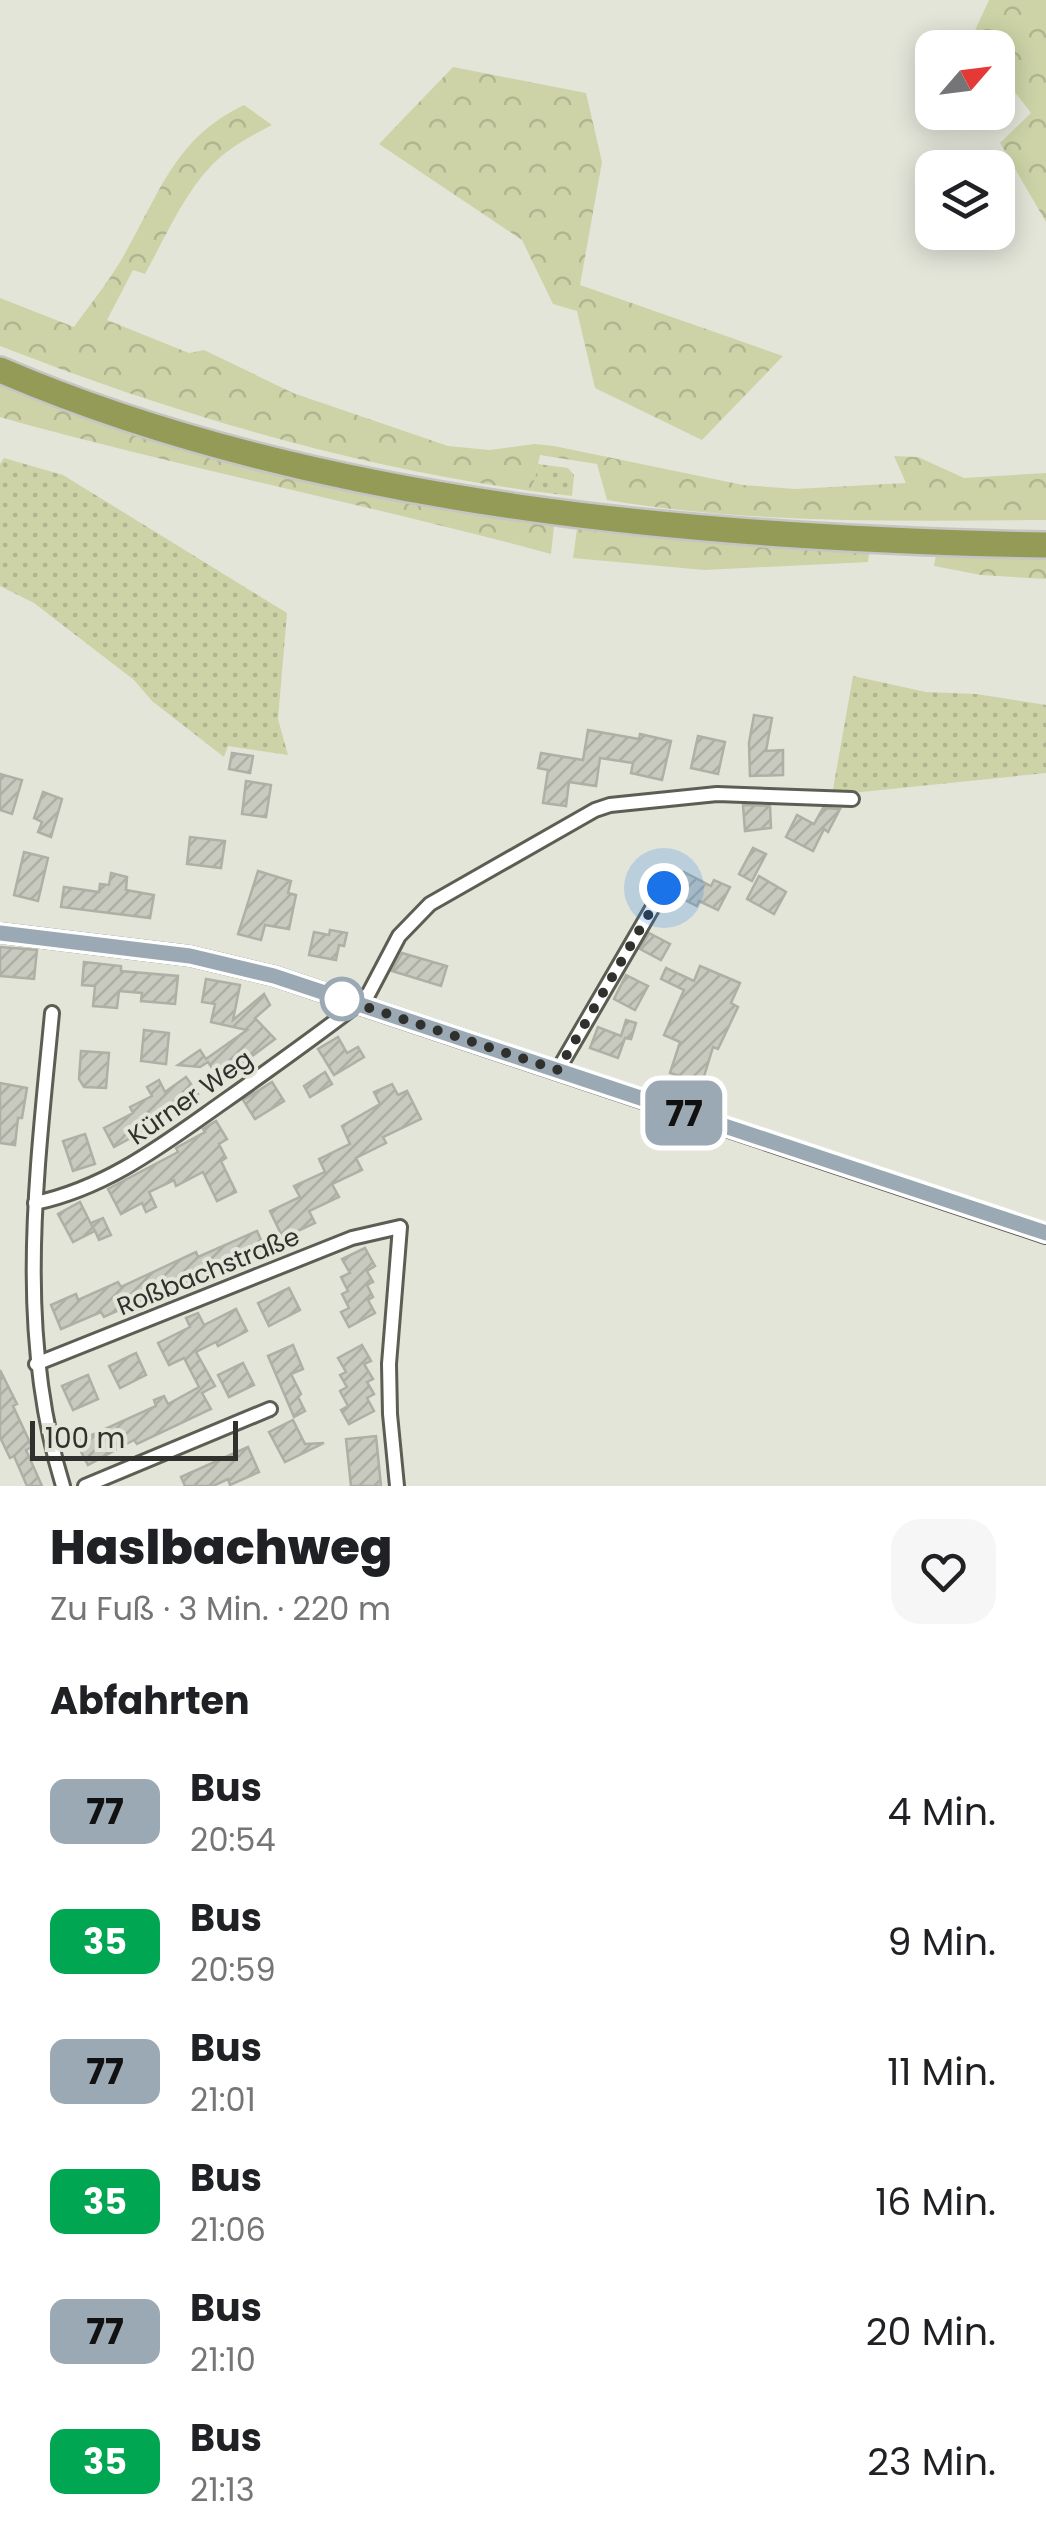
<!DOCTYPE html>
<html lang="de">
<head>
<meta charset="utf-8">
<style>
  :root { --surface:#fff; --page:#f6f6f6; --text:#202124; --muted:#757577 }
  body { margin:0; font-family:Poppins,sans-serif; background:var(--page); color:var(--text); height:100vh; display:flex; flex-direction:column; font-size:38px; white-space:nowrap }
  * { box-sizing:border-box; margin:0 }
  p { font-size:32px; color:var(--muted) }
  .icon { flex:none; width:55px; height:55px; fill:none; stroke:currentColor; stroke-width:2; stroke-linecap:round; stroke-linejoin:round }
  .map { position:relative; height:1486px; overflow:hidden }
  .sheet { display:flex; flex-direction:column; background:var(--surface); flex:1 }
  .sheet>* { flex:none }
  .badge { padding:0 20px; border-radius:15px; font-size:35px; line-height:65px }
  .needle { width:65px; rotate:62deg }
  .buttons { position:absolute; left:915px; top:30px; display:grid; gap:20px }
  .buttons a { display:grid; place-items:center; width:100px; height:100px; border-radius:20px; background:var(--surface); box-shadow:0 5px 25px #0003; font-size:50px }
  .scale { position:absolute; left:30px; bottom:25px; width:208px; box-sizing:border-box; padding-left:10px; border:5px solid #30302c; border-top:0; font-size:28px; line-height:35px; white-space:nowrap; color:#30302c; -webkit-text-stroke:8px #e3e5d9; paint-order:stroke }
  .you { position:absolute; width:50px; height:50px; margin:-25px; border:8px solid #fff; border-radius:50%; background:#1a73e8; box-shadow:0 0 0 15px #1a73e833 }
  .map>.badge { position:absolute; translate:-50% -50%; box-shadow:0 0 0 5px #fff }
  h2 { padding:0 50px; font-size:38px; line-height:90px }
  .round { display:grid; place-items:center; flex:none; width:105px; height:105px; border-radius:30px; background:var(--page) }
  .headline { display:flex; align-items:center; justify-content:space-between; height:170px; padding:0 50px }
  h1 { font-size:48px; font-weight:800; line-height:75px }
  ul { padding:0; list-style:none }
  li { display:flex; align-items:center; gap:30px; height:130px; padding:0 50px }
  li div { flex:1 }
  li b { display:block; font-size:38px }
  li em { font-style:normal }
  li .badge { min-width:110px; font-weight:700; text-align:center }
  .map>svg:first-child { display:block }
  .grass { fill:url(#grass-dots) }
  .forest { fill:url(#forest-crowns) }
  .building { fill:url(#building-hatch); stroke:#aeb0a5; stroke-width:2.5 }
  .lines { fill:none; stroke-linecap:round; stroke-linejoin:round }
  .street-casing { stroke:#5c5e53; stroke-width:18 }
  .secondary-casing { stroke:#5c5e53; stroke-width:22 }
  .highway-casing { stroke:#c5c5c4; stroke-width:30 }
  .street { stroke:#fff; stroke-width:12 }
  .secondary { stroke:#dfe1cd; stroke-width:18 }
  .highway { stroke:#949b57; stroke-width:25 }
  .line-casing { stroke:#fff; stroke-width:22 }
  .line { stroke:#9ba9b4; stroke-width:15 }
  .walk { stroke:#30302c; stroke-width:10; stroke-dasharray:0 18 }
  .stop-dot { fill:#fff; stroke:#9ba9b4; stroke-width:5 }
  .labels { text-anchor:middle; stroke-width:8; stroke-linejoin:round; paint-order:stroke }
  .street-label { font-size:25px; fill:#30302c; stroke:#e3e5d9 }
</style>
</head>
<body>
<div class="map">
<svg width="1046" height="1486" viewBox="0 0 1046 1486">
  <defs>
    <pattern id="grass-dots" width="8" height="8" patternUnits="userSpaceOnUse" patternTransform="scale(2.5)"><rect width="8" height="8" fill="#cdd3a7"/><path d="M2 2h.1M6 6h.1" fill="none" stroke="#b0b590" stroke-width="1.8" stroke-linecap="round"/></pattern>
    <pattern id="forest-crowns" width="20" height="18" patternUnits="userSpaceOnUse" patternTransform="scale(2.5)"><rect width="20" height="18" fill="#cdd3a7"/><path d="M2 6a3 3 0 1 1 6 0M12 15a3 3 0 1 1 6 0" fill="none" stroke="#b0b590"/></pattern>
    <pattern id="building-hatch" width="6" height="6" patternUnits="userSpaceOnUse" patternTransform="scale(2.5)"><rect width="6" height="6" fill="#c9cabf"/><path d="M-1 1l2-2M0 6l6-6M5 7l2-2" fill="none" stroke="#adaea4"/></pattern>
  </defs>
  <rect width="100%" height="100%" fill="#e3e5d9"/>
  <g class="grass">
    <path d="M4,458L63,475L287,613L278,719L288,755L228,746L224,757L152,701L134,680L34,603L0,586V464Z"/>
    <path d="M538,464L568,468L574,475L572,496L532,491Z"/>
    <path d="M853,676L926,692L976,694L1046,705V773L832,795Z"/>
  </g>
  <g class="forest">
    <path d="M989,0H1046V222L1000,143L1031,113L998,70V48L980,47L972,37Z"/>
    <path d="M453,67L586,93L602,162L580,285L783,356L702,440L595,388L577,311L553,304L522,240L379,144Z"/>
    <path d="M244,105L272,125C251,136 229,147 212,165C183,195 165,238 145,274L133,270L107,320L189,353L204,350L293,393L448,446L489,450L535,444L554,446L743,485L795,489L906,483L894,456L918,457L964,478L1046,473V520C899,521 752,524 607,500L597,464L540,455L532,491C349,466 172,413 0,346V298L74,327C89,306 106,285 120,262C158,199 172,139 244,105Z"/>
    <path d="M0,385C178,456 365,496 554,526L551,554C374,506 194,470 17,422L0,417Z"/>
    <path d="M577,529L603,533L869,553L868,562L704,570L573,558Z"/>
    <path d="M936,555L1046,558V579L981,575L934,566Z"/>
  </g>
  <g class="building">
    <path d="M754,715L772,718L766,751L783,750V775L750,776L749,743Z"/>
    <path d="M588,730L639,739L640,734L671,741L662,780L631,773L633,763L600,758L596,786L569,782L566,806L543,803L548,770L538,768L541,753L583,760Z"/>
    <path d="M698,736L725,742L718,774L691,768Z"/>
    <path d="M232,753L253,756L250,773L229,769Z"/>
    <path d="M0,774L22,780L12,814L0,810Z"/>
    <path d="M246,781L271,785L266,817L242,814Z"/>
    <path d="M43,792L62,799L51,837L38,832L42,822L34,818Z"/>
    <path d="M743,805L770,806L771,828L745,831Z"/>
    <path d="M823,808L840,809L828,832L824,829L813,851L786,837L797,815L814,824Z"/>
    <path d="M190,837L225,841L221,868L187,864Z"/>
    <path d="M753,848L766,854L752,881L739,874Z"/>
    <path d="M24,852L48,858L38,901L14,895Z"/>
    <path d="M258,871L291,881L288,893L296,895L289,929L265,925L261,940L238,934Z"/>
    <path d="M684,872L711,886L714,880L730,887L718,910L699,901L697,906L673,894Z"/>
    <path d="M111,873L127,877L126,890L154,895L150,918L61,907L64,887L99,892L100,884L109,885Z"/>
    <path d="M759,876L786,892L774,914L747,899Z"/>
    <path d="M330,930L347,933L344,946L339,945L336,960L309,955L314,932L329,935Z"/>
    <path d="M649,933L670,944L661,960L640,949Z"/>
    <path d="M0,947L37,950L34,979L0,976Z"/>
    <path d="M402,953L447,966L441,986L392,971Z"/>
    <path d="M84,962L121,966V971L178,976L175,1004L141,1001L142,993L119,991L117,1008L93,1006L95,986L82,985Z"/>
    <path d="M700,966L740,983L731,1003L738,1007L718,1049L713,1047L702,1083L670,1073L680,1042L664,1035L684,990L661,979L666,968L694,981Z"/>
    <path d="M626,975L648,986L635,1010L614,999Z"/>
    <path d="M206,979L240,985L233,1020L264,994L270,1005L255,1018L275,1039L220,1080L208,1062L200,1067L178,1065L200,1050L206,1059L247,1030L211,1022L215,1004L202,1002Z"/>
    <path d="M626,1020L636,1023L631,1039L625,1038L618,1058L590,1048L598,1027L621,1036Z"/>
    <path d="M144,1030L169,1033L166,1064L141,1061Z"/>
    <path d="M338,1037L347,1053L358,1047L364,1057L334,1075L318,1049Z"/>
    <path d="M81,1051L109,1053L106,1088L84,1087L79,1079Z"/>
    <path d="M325,1072L332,1084L310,1097L304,1086Z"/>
    <path d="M186,1077L198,1094L169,1114L171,1116L114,1147L104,1128L133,1113L130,1107L152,1096L147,1087L159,1080L165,1092Z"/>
    <path d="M272,1082L284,1101L255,1119L243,1100Z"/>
    <path d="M0,1083L27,1088L22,1118H18L15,1145L0,1143Z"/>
    <path d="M392,1084L398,1095L407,1091L421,1119L383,1137L386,1143L356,1158L362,1170L332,1184L339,1197L309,1211L315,1223L283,1238L270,1211L300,1197L294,1186L325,1172L319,1159L350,1144L342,1126L380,1104L374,1092Z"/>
    <path d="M216,1121L227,1139L219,1144L226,1158L221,1161L236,1192L217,1201L203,1172L176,1186L174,1180L149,1192L156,1207L146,1212L142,1203L121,1214L108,1189L178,1152L176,1148L205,1132L203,1129Z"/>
    <path d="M85,1134L95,1164L73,1171L63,1141Z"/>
    <path d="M80,1202L94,1230L91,1223L103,1218L111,1235L99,1240L95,1231L73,1242L58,1214Z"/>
    <path d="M257,1231L265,1249L255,1253L258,1258L222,1274L220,1270L144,1306L141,1300L104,1317L101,1312L61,1329L51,1305L76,1294L78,1300L118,1282L121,1287L196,1252L198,1257Z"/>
    <path d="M365,1248L375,1266L367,1271L373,1282L367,1285L373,1297L368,1300L375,1313L349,1327L341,1312L349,1308L342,1294L348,1291L341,1277L350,1273L342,1259Z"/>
    <path d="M289,1288L300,1310L269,1326L258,1303Z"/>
    <path d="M236,1309L247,1331L218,1346L216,1342L196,1352L215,1386L202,1393L211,1409L137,1444L134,1440L88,1465L76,1442L156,1406L154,1400L164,1396L168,1404L199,1387L184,1358L169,1365L158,1343L190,1327L186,1318L198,1313L204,1325Z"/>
    <path d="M293,1345L303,1369L291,1374L301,1394L298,1397L305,1411L294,1417L268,1356Z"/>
    <path d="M362,1345L371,1361L364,1364L373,1379L367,1382L374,1394L367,1398L374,1411L349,1424L341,1410L348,1406L340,1391L347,1387L340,1375L346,1372L338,1358Z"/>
    <path d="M136,1353L146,1375L120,1388L109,1366Z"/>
    <path d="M243,1363L254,1385L229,1397L218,1375Z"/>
    <path d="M0,1370L17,1404L13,1406L32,1447L26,1450L42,1486H27L14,1456L10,1458L0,1437Z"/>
    <path d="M88,1375L98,1399L73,1410L62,1386Z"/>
    <path d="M293,1420L305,1444L324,1443L285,1462L269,1432Z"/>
    <path d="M376,1436L381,1486H351L346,1439Z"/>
    <path d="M248,1447L259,1472L230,1485L228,1479L213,1486H185L181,1477Z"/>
  </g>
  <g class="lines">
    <g class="street-casing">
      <g id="street">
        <path d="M52,1013C37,1172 15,1330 63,1486"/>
        <path d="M558,1070L664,888"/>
        <path d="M35,1203C106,1188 161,1146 219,1105C266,1072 312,1039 358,1004L369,993L399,936L430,904L595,810L610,805L717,794L852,799"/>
        <path d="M36,1364L352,1238L400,1227L389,1364L390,1414L397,1486"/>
        <path d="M85,1486L270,1409"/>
      </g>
    </g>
    <g class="secondary-casing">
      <path id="secondary" d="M0,933L190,956L274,976L1046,1234"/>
    </g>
    <g class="highway-casing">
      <path id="highway" d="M0,370C316,506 705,539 1046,545"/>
    </g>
    <use href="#street" class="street"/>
    <use href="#secondary" class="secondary"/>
    <use href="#highway" class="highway"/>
  </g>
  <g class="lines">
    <g class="line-casing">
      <path id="line" d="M0,933L190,956L274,976L1046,1233"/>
    </g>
    <use href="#line" class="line"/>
    <path class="walk" d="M342,999L330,995L558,1070L664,888"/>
  </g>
  <circle class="stop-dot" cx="342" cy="999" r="20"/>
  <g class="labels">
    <g class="street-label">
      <text transform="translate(190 1097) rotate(-35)" y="9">Kürner Weg</text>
      <text transform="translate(208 1271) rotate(-22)" y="9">Roßbachstraße</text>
    </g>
  </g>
</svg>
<div class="buttons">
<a><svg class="needle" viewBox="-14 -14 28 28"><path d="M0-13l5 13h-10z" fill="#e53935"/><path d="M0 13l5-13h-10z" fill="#757577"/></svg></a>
<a><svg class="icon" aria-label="layers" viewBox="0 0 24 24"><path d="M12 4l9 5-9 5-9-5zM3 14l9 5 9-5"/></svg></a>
</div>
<div class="scale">100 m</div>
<div class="you" style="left:664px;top:888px"></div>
<b class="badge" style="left:684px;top:1113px;background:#9ba9b4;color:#111">77</b>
</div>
<section class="sheet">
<div class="headline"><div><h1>Haslbachweg</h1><p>Zu Fuß · 3 Min. · 220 m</p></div><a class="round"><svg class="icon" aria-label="heart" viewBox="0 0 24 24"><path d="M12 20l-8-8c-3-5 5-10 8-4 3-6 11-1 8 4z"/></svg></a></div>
<h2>Abfahrten</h2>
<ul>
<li><span class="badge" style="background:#9ba9b4;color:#111">77</span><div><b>Bus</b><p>20:54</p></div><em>4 Min.</em></li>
<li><span class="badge" style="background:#00a651;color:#fff">35</span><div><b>Bus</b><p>20:59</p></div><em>9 Min.</em></li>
<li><span class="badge" style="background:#9ba9b4;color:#111">77</span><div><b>Bus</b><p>21:01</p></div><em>11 Min.</em></li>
<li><span class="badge" style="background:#00a651;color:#fff">35</span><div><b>Bus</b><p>21:06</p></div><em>16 Min.</em></li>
<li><span class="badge" style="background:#9ba9b4;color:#111">77</span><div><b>Bus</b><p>21:10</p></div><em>20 Min.</em></li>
<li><span class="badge" style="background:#00a651;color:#fff">35</span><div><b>Bus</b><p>21:13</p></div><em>23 Min.</em></li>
</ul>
</section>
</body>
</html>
